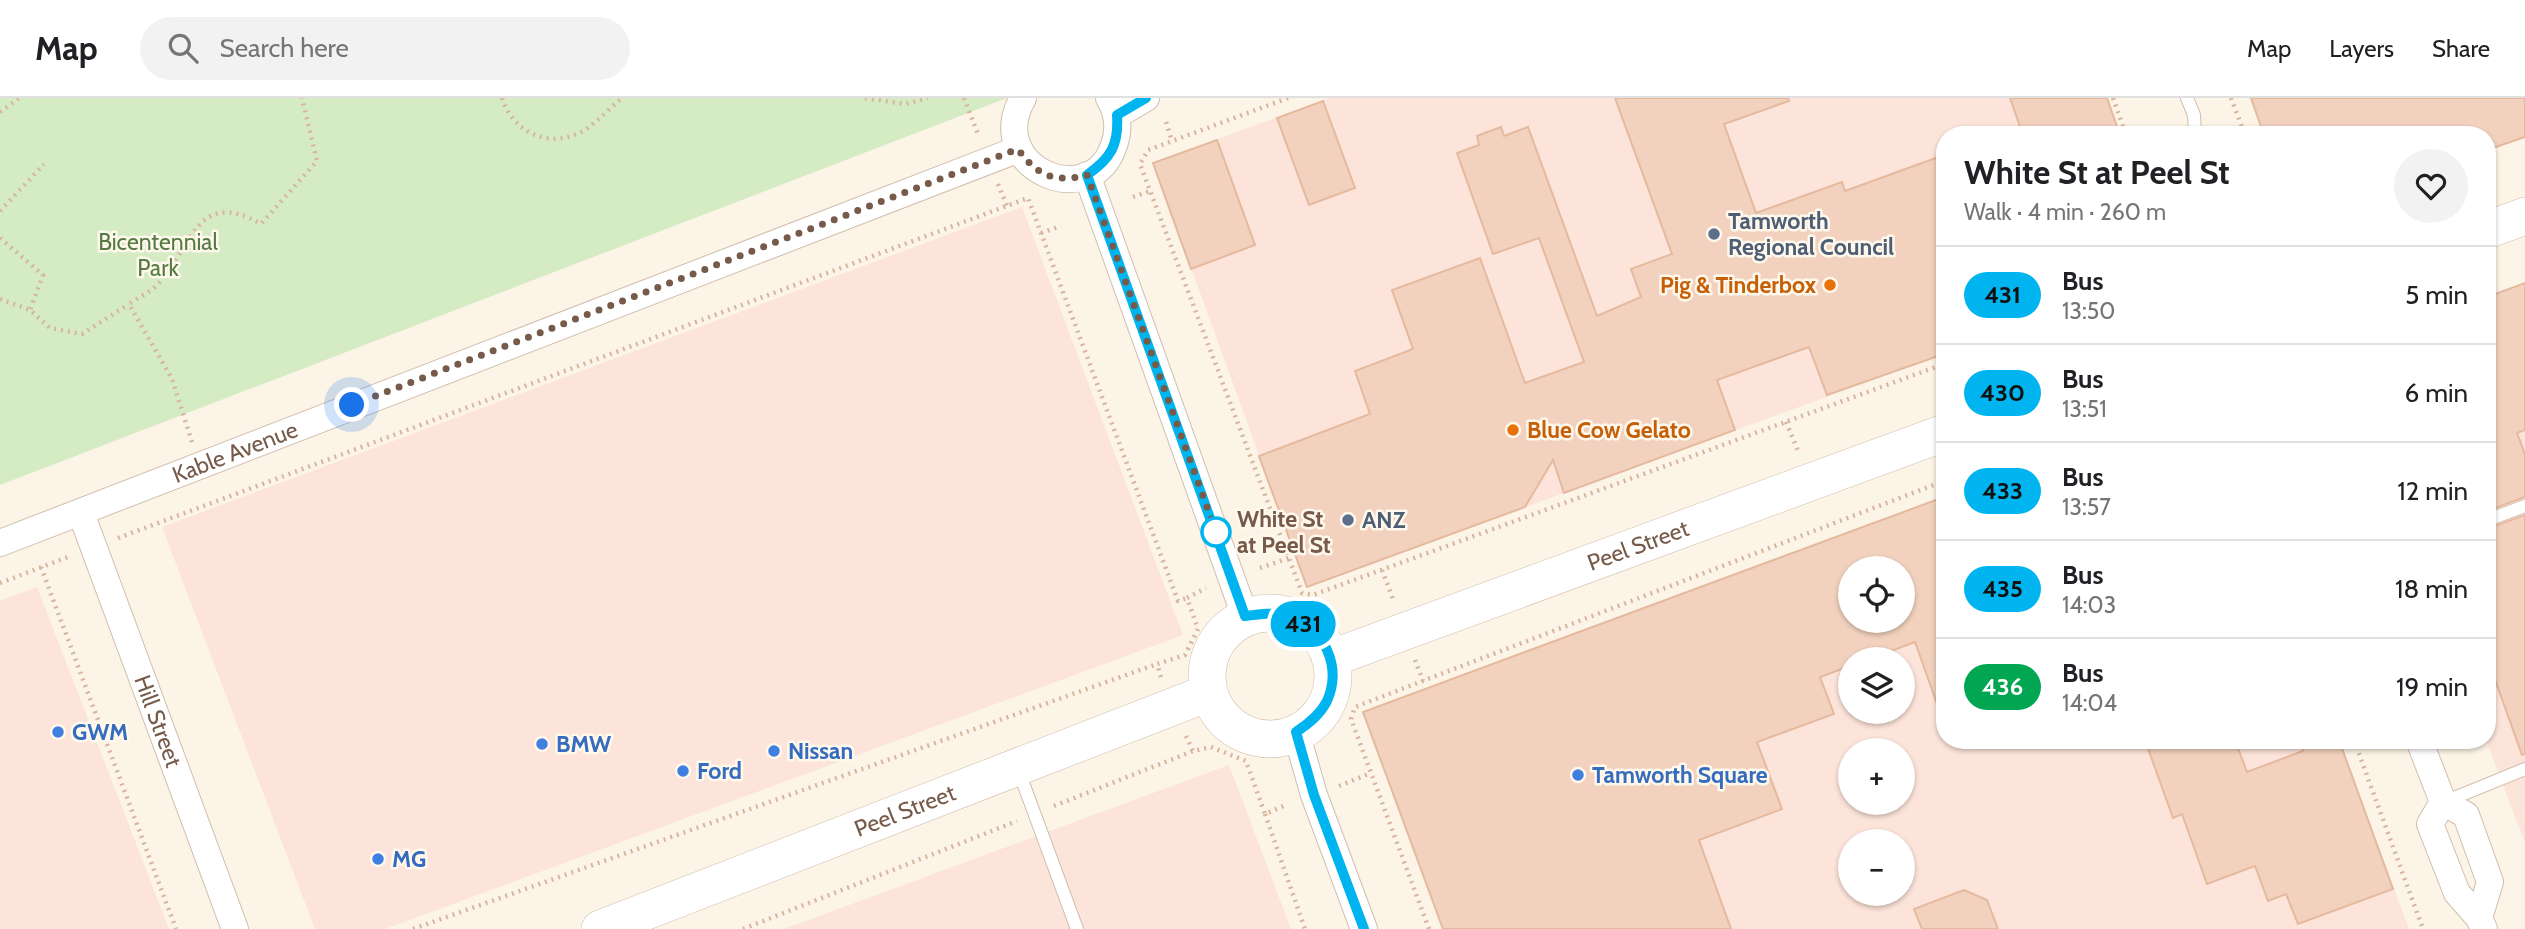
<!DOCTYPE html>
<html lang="en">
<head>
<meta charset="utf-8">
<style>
  :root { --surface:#fff; --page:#f2f2f2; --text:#202124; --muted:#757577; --line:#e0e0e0 }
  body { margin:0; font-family:Cabin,sans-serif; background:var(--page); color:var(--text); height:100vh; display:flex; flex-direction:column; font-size:26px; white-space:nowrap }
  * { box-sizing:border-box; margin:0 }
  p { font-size:23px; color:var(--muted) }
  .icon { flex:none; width:38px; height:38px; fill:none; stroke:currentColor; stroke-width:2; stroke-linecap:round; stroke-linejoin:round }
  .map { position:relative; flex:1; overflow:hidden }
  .panel { position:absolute; left:1936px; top:28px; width:560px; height:623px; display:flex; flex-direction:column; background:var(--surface); border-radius:28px; box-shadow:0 2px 5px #0004 }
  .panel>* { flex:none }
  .badge { padding:0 14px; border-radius:23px; font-size:24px; line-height:46px }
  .fabs { position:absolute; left:1838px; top:458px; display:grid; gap:14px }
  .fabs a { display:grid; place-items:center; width:77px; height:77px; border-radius:50%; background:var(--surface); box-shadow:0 2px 5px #0004; font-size:35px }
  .you { position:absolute; width:35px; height:35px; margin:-18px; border:5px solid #fff; border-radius:50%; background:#1a73e8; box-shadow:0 0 0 10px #1a73e833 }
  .map>.badge { position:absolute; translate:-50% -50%; box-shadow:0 0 0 4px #fff }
  .round { display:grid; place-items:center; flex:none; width:74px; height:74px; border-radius:37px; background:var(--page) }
  .headline { display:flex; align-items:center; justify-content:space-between; height:119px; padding:0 28px }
  h1 { font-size:33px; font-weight:700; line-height:52px }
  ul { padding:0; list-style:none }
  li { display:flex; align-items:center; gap:21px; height:98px; padding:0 28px; border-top:2px solid var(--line) }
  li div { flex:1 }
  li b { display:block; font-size:26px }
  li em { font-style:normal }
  li .badge { min-width:77px; font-weight:700; text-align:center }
  header { display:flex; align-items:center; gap:42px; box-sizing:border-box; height:98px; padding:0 35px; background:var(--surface); border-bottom:2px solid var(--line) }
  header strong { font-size:33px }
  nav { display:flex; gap:38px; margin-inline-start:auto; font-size:24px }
  .search { width:490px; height:63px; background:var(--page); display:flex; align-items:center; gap:18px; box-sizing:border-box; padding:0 24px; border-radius:38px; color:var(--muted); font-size:26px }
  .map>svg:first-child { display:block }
  .commercial { fill:#fde4da; fill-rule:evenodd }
  .green { fill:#d4ebc4 }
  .building { fill:#f2d2be; stroke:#e5b99e; stroke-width:2; fill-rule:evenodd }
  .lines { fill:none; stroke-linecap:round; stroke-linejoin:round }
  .service-casing { stroke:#d0beae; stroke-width:14 }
  .minor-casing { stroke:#d0beae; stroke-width:28 }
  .secondary-casing { stroke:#d3bdac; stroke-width:38 }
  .path { stroke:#d7b5a0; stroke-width:4.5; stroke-dasharray:2 5; stroke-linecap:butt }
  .service { stroke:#fff; stroke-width:12 }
  .minor { stroke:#fff; stroke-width:26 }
  .secondary { stroke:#fff; stroke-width:37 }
  .line-casing { stroke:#fff; stroke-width:16 }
  .line { stroke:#00b5ef; stroke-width:10 }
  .walk { stroke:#765a4a; stroke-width:7; stroke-dasharray:0 12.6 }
  .service-dot { fill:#5c6f8a; stroke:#fff8ed; stroke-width:2.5 }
  .food-dot { fill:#e8710a; stroke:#fff8ed; stroke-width:2.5 }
  .stop-dot { fill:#fff; stroke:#00b5ef; stroke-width:3.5 }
  .shop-dot { fill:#3f7fe0; stroke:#fff8ed; stroke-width:2.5 }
  .labels { text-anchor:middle; stroke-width:5; stroke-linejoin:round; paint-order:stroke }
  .service-label { font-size:23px; font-weight:bold; fill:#4e5e75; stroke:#fff8ed; text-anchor:start }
  .park-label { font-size:23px; fill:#547c42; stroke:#fff8ed }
  .food-label { font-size:23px; font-weight:bold; fill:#c56008; stroke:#fff8ed; text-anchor:end }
  .street-label { font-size:23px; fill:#765a4a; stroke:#fff8ed }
  .stop-label { font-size:23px; font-weight:bold; fill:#765a4a; stroke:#fff8ed; text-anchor:start }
  .shop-label { font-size:23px; font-weight:bold; fill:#366cbe; stroke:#fff8ed; text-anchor:start }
</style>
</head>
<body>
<header>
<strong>Map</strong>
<div class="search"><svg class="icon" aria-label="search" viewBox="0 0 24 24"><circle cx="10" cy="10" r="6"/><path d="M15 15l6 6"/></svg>Search here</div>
<nav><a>Map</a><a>Layers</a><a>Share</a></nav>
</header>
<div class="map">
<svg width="2525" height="831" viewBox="0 0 2525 831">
  <rect width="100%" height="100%" fill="#fcf4e6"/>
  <g class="commercial">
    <path d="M1329,0H2107L2120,37H1944V256L1307,489L1153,65Z"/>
    <path d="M1022,109L1183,537L385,831H315L162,429Z"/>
    <path d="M2525,185V745L2486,642L2487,199Z"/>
    <path d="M1944,399V642H2339L2409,831H1443L1777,461ZM1850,471H1902V523H1850ZM1850,562H1902V614H1850ZM1850,653H1902V705H1850ZM1850,744H1902V796H1850Z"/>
    <path d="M37,489L169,831H0V503Z"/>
    <path d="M1229,667L1291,831H784Z"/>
  </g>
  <path class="green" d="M0,0H1007L0,387Z"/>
  <g class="building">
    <path d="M1615,0H1788L1789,3L1724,26L1756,115L1842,84L1845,93L1944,57V256L1827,297L1809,249L1717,282L1735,332L1564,395L1553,362L1525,409L1307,489L1259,358L1370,316L1355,273L1413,251L1392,192L1480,160L1525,285L1584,264L1539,140L1493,156L1457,55L1479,47L1477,38L1501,29L1504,38L1528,29L1597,218L1641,199L1631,171L1672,156Z"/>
    <path d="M2010,0H2107L2120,37H2023Z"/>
    <path d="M2251,0H2525V39L2487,52V37H2264Z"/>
    <path d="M1323,3L1355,90L1309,107L1277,20Z"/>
    <path d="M1217,42L1255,147L1191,171L1153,65Z"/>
    <path d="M2525,185V332L2517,335L2525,356V399L2487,413V199Z"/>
    <path d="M1944,399V616L1941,617L1915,544L1867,562H1850V568L1820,579L1834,616L1757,644L1782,711L1699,742L1731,831H1443L1363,614ZM1850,471H1902V523H1850Z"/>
    <path d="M2525,417V656L2522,657L2487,559V431Z"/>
    <path d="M2145,642H2235L2247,674L2303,653L2299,642H2339L2393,791L2298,826L2286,796L2268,803L2255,768L2207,786L2182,716L2173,720Z"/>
    <path d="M1964,792L1987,802L1998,831H1922L1914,811Z"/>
  </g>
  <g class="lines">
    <g class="service-casing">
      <g id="service">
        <path d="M2187,0L2194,17L2195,37"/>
        <path d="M2487,422L2525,408"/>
        <path d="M1018,671L1077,831"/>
        <path d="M2444,704L2525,671"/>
      </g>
    </g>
    <g class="minor-casing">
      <g id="minor">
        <path d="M1023,0C983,70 1092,116 1114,47C1120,30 1118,15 1109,0"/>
        <path d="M1117,17L1146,0"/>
        <path d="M1087,77L1245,518"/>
        <path id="s1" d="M81,415L235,831"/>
        <path id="s2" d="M0,445L1019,51"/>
        <path d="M1296,634L1314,697L1364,831"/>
        <path d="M2419,642L2443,704L2466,717L2490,784L2479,820"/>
        <path d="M2443,704L2430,726L2457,795L2479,820L2484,831"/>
      </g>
    </g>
    <g class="secondary-casing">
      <g id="secondary">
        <path d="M2487,132L2525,118"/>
        <circle cx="1270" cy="578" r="63"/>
        <path id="s3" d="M1332,560L1944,335"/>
        <path id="s4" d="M600,831L1208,595"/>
      </g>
    </g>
    <g class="path">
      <path d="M502,0C514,36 551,52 585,32C598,23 610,10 622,0"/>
      <path d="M865,0L905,6L928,0"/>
      <path d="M964,0L979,39"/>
      <path d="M1288,0L1148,52L1140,66L1302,495L1313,497L1944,266"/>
      <path d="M2113,0L2126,37"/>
      <path d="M2231,0L2245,37"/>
      <path d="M0,14L19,0"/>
      <path d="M1166,24L1172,43"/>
      <path d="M998,86L1007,108"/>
      <path d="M1133,99L1150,93"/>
      <path d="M0,113L44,66"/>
      <path d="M1041,135L1061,128"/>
      <path d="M0,140L43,177L30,212"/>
      <path d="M0,201L30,212L50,230L82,236L129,206"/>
      <path d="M1786,324L1799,355"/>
      <path d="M192,344L172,281L129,206C137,200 149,195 156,188C192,152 195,88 261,126L317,63L302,0"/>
      <path d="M118,440L1028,100L1178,503L1187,500"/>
      <path d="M41,469L176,831"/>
      <path d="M1260,470L1289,460"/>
      <path d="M1382,472L1394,504"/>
      <path d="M0,485L68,459"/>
      <path d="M1415,562L1423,583"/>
      <path d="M1161,579L1157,566L1185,557L1198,531L1187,500L1206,490"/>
      <path d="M1186,638L1193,653L1211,649L1246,663L1265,716L1288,706"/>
      <path d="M2354,642L2423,831"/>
      <path d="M1339,688L1371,675"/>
      <path d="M1054,708L1193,653"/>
      <path d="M1265,716L1305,831"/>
      <path d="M413,831L1157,566"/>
      <path d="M743,831L1017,723"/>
      <path d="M1429,831L1351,621L1355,609L1944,383"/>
    </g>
    <use href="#service" class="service"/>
    <use href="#minor" class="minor"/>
    <use href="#secondary" class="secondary"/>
  </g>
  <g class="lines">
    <g class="line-casing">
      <path id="line" d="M1146,0L1117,17C1119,47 1111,60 1087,77L1245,518C1260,516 1275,514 1289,518C1325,530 1342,569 1327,603C1320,617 1308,626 1296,634L1314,697L1364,831"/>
    </g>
    <use href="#line" class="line"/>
    <path class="walk" d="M352,307L1018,51C1037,78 1055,85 1087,77L1216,434"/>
  </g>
  <g class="service-dot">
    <circle cx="1714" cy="136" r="7"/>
    <circle cx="1348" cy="422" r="7"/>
  </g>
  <g class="food-dot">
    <circle cx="1830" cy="187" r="7"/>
    <circle cx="1513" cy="332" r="7"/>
  </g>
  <circle class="stop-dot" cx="1216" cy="434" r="14"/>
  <g class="shop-dot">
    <circle cx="58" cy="634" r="7"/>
    <circle cx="542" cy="646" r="7"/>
    <circle cx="774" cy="653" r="7"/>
    <circle cx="683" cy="673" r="7"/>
    <circle cx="1578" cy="677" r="7"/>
    <circle cx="378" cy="761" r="7"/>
  </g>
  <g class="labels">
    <g class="service-label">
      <text x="1728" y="131">Tamworth<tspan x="1728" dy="26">Regional Council</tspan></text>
      <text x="1362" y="430">ANZ</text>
    </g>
    <g class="park-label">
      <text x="158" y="152">Bicentennial<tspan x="158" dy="26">Park</tspan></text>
    </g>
    <g class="food-label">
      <text x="1816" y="195">Pig &amp; Tinderbox</text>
      <text x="1527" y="340" text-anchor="start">Blue Cow Gelato</text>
    </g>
    <g class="street-label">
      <text dy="8" stroke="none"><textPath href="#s2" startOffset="252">Kable Avenue</textPath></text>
      <text dy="8" stroke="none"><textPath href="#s3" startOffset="326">Peel Street</textPath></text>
      <text dy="8" stroke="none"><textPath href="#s1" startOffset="222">Hill Street</textPath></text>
      <text dy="8" stroke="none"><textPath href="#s4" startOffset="327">Peel Street</textPath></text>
    </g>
    <g class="stop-label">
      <text x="1237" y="429">White St<tspan x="1237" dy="26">at Peel St</tspan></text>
    </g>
    <g class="shop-label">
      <text x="72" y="642">GWM</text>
      <text x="556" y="654">BMW</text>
      <text x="788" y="661">Nissan</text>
      <text x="697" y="681">Ford</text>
      <text x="1592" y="685">Tamworth Square</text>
      <text x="392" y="769">MG</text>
    </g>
  </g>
</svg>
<div class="fabs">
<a><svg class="icon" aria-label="locate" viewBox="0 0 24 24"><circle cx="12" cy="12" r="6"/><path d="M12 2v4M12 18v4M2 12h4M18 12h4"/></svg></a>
<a><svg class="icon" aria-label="layers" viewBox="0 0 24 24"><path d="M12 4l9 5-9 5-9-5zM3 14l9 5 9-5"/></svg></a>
<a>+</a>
<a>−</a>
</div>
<div class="you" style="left:352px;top:307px"></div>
<b class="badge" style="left:1303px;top:526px;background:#00b5ef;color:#111">431</b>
<section class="panel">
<div class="headline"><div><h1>White St at Peel St</h1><p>Walk · 4 min · 260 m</p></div><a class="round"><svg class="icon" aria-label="heart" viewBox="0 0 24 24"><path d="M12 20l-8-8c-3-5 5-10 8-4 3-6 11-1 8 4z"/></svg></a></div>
<ul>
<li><span class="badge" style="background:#00b5ef;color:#111">431</span><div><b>Bus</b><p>13:50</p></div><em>5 min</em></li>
<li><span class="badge" style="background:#00b5ef;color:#111">430</span><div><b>Bus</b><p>13:51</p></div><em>6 min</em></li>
<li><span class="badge" style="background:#00b5ef;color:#111">433</span><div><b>Bus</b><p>13:57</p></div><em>12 min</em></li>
<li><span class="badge" style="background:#00b5ef;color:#111">435</span><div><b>Bus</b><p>14:03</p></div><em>18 min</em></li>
<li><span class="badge" style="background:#00a651;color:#fff">436</span><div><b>Bus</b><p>14:04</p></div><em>19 min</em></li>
</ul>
</section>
</div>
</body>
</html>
